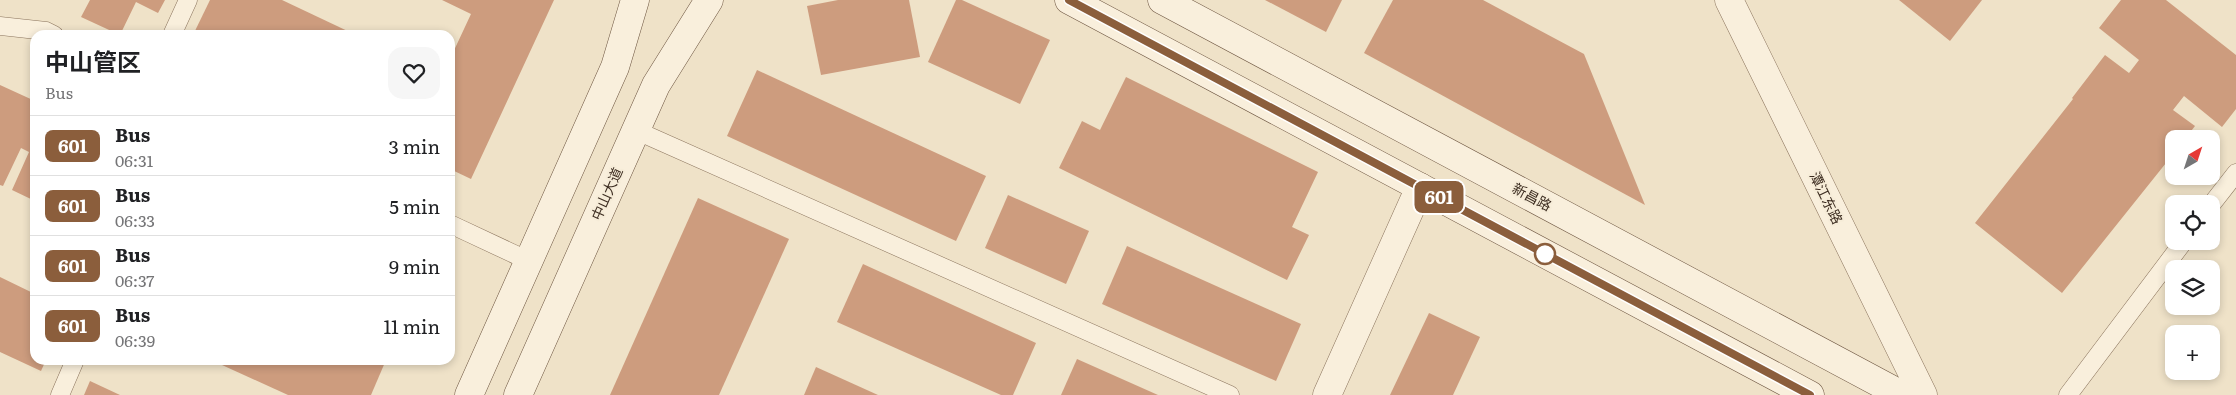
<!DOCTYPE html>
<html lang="en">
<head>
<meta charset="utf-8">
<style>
  :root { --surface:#fff; --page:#f6f6f6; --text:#202124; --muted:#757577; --line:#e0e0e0 }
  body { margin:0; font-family:Literata,"Noto Sans SC",serif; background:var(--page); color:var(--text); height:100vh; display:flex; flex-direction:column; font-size:19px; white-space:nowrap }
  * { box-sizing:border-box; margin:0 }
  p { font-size:16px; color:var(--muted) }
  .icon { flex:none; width:28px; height:28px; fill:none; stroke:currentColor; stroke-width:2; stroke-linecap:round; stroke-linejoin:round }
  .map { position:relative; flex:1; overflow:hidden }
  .panel { position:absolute; left:30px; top:30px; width:425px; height:335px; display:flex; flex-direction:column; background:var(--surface); border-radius:15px; box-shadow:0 2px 8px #0003 }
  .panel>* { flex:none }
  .badge { padding:0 10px; border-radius:8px; font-size:18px; line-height:32px }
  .needle { width:32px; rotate:39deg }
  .controls { position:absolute; left:2165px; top:130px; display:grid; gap:10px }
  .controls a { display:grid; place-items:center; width:55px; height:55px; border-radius:10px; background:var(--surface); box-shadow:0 2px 8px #0003; font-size:25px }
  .map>.badge { position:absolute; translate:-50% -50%; box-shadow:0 0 0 2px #fff }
  .round { display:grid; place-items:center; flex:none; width:52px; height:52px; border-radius:15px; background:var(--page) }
  .summary { display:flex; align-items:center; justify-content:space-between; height:85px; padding:0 15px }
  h1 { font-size:24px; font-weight:700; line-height:38px }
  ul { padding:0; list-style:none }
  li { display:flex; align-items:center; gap:15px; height:60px; padding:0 15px; border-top:1px solid var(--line) }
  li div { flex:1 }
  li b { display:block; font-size:19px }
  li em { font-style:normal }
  li .badge { min-width:55px; font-weight:700; text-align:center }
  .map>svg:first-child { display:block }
  .building { fill:#cd9c7e }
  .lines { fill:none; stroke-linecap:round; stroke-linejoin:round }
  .service-casing { stroke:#8b745d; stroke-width:19 }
  .minor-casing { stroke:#8b745d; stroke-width:29 }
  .tertiary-casing { stroke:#8b745d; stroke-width:29 }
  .secondary-casing { stroke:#6d5540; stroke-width:29 }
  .service { stroke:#f9efdc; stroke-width:18 }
  .minor { stroke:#f9efdc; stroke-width:28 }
  .tertiary { stroke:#f9efdc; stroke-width:28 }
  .secondary { stroke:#f9efdc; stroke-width:28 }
  .line-casing { stroke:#fff; stroke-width:11 }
  .line { stroke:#8b5e3c; stroke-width:8 }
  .stop-dot { fill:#fff; stroke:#8b5e3c; stroke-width:2.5 }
  .labels { text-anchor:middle; stroke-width:4; stroke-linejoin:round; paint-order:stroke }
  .street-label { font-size:14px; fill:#3c2c20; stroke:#f6ecd8 }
</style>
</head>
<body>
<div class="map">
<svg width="2236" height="395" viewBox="0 0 2236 395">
  <rect width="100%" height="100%" fill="#efe2c8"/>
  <g class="building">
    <path d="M90,0H165L158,13L136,2L120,35L81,17Z"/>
    <path d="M210,0H282L356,35H193Z"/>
    <path d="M442,0H554L471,179L450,169V59L471,14Z"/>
    <path d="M838,0H909L920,57L821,75L807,6Z"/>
    <path d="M956,0H962L1050,40L1020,104L928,62Z"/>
    <path d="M1265,0H1342L1326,32Z"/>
    <path d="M1393,0H1483L1584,54L1645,205L1364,53Z"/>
    <path d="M1899,0H1982L1950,41Z"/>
    <path d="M2121,0H2166L2236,55V109L2222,127L2184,96L2173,110L2195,126L2185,139H2174V153L2062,293L1975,223L2073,99L2072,98L2105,55L2129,73L2139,60L2099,28Z"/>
    <path d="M757,70L986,176L956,241L727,136Z"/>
    <path d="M1126,77L1318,172L1292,227L1309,235L1287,280L1059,168L1082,121L1100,130Z"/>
    <path d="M0,85L35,101V201L12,190L29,152L21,148L3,186L0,185Z"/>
    <path d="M1008,195L1089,231L1066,284L985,248Z"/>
    <path d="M698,198L789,239L719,395H610Z"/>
    <path d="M1127,246L1301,324L1276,381L1102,304Z"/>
    <path d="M863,264L1036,343L1013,395H1001L837,322Z"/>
    <path d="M0,277L35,294V360H46L41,371L0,352Z"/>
    <path d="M1429,313L1480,337L1453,395H1390Z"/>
    <path d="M1077,359L1158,395H1061Z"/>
    <path d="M211,360H386L371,395H288Z"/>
    <path d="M816,367L878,395H804Z"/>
    <path d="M90,381L120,395H84Z"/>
  </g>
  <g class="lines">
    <g class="service-casing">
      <g id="service">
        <path d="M0,26L46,31L54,35"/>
        <path d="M172,35L188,0"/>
        <path d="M635,130L1230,395"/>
        <path d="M2211,205L2236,173"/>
        <path d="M450,224L529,261"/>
        <path d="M60,395L75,360"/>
        <path d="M2068,395L2184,241"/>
      </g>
    </g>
    <g class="minor-casing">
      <path id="minor" d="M1327,395L1420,187"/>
    </g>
    <g class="tertiary-casing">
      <path id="tertiary" d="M1729,0L1923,395"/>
    </g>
    <g class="secondary-casing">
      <g id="secondary">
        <path d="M1069,0L1810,395"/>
        <path d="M1162,0L1902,395"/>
        <path d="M469,395L615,67L635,0"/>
        <path d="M518,395L656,85L709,0"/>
      </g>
    </g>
    <use href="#service" class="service"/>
    <use href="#minor" class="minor"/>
    <use href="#tertiary" class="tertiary"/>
    <use href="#secondary" class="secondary"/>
  </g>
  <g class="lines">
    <g class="line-casing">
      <path id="line" d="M1069,0L1810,395"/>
    </g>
    <use href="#line" class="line"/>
  </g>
  <circle class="stop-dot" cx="1545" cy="254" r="10"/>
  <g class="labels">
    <g class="street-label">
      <text transform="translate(607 194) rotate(-66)" y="5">中山大道</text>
      <text transform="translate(1532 197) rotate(28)" y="5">新昌路</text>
      <text transform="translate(1826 198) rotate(64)" y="5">潭江东路</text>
    </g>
  </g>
</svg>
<div class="controls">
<a><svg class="needle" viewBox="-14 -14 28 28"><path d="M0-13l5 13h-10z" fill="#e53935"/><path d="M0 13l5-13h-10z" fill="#757577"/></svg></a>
<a><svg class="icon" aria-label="locate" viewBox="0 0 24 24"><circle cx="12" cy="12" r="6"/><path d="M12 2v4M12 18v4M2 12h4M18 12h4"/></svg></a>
<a><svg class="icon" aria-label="layers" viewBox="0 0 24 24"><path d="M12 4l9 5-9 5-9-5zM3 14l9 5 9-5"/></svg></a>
<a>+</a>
</div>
<b class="badge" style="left:1439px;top:197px;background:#8b5e3c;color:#fff">601</b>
<section class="panel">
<div class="summary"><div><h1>中山管区</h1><p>Bus</p></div><a class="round"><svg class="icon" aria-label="heart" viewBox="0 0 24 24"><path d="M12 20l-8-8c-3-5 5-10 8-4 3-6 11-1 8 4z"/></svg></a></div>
<ul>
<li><span class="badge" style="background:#8b5e3c;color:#fff">601</span><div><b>Bus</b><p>06:31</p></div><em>3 min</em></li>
<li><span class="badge" style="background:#8b5e3c;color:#fff">601</span><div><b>Bus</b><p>06:33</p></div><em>5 min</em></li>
<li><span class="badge" style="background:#8b5e3c;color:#fff">601</span><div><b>Bus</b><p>06:37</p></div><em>9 min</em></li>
<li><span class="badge" style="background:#8b5e3c;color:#fff">601</span><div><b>Bus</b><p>06:39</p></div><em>11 min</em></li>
</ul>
</section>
</div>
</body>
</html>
